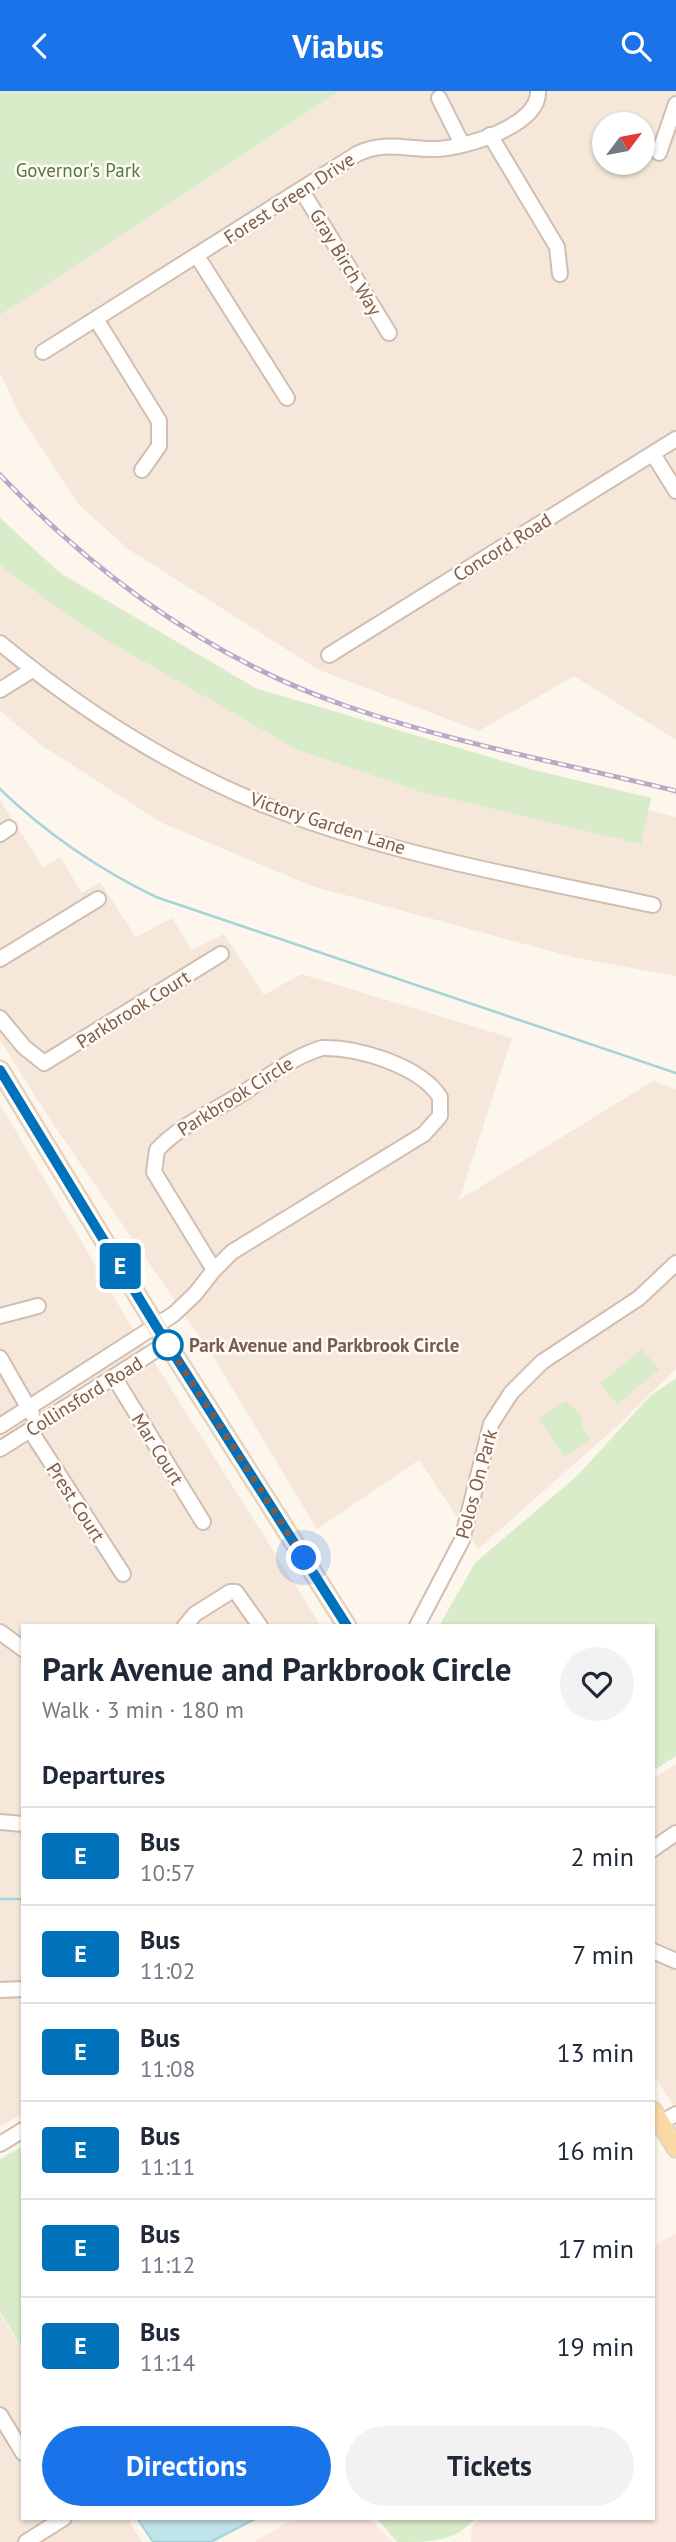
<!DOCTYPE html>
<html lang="en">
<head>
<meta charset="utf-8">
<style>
  :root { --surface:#fff; --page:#f2f2f3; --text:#1f2937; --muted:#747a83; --line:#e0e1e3; --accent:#1a73e8 }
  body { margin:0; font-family:"PT Sans",sans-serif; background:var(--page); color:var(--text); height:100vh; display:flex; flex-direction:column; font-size:26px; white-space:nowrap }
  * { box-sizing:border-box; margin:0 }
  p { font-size:23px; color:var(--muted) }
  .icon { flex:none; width:38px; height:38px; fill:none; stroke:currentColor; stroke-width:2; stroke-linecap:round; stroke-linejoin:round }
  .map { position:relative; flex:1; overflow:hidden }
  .sheet { position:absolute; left:21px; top:1533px; width:634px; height:896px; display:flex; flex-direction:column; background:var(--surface); border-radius:0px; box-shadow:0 2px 5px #0004 }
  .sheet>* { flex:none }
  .badge { padding:0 14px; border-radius:5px; font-size:24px; line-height:46px }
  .needle { width:46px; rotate:58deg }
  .buttons { position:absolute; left:592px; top:21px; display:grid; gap:14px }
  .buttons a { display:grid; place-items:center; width:63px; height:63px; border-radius:50%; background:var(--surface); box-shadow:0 2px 5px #0004; font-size:35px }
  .you { position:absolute; width:35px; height:35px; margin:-18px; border:5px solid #fff; border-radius:50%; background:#1a73e8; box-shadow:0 0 0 10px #1a73e833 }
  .map>.badge { position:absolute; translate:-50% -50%; box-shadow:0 0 0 4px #fff }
  h2 { padding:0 21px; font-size:26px; line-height:63px }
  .round { display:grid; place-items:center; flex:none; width:74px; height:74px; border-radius:37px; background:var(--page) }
  .overview { display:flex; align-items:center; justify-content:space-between; height:119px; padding:0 21px }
  h1 { font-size:33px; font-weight:700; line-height:52px }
  .button { display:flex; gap:14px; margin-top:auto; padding:14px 21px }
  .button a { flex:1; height:80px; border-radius:42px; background:var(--accent); color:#fff; font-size:28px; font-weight:700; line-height:80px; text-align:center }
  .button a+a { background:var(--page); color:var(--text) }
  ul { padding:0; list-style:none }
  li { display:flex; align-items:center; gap:21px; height:98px; padding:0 21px; border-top:2px solid var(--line) }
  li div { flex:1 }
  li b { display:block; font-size:26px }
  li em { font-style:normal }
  li .badge { min-width:77px; font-weight:700; text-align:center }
  header { display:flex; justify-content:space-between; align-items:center; height:91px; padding:0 21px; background:var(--accent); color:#fff; font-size:32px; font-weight:700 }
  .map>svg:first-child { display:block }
  .residential { fill:#f5e8da; fill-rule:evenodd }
  .commercial { fill:#fde8e0 }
  .green { fill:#d8ecc9 }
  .water { fill:#bfe3e8; stroke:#a5d3da; stroke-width:2 }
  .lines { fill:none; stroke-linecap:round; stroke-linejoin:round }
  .stream { stroke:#a5d3da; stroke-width:2.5 }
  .minor-casing { stroke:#d1beb0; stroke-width:18 }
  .major-casing { stroke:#dad1cd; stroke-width:21 }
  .minor { stroke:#fff; stroke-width:14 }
  .major { stroke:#fbd9a5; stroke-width:18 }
  .rail-casing { stroke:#b9a8c9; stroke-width:5 }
  .rail { stroke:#fffaf3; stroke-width:2.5; stroke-dasharray:8; stroke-linecap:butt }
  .line-casing { stroke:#fff; stroke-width:16 }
  .line { stroke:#0072bc; stroke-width:10 }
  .walk { stroke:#7a5c4d; stroke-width:7; stroke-dasharray:0 12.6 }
  .stop-dot { fill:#fff; stroke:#0072bc; stroke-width:3.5 }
  .labels { text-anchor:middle; stroke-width:5; stroke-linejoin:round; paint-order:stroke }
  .park-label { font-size:19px; fill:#537a41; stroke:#fffaf3 }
  .street-label { font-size:19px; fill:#7a5c4d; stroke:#fffaf3 }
  .stop-label { font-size:19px; font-weight:bold; fill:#7a5c4d; stroke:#fffaf3; text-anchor:start }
</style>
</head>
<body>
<header><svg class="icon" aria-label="back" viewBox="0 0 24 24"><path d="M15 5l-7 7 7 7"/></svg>Viabus<svg class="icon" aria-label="search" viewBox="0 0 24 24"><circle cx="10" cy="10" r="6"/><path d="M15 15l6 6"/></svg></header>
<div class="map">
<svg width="676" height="2451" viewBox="0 0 676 2451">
  <rect width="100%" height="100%" fill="#fdf6ec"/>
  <g class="residential">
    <path d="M340,0H676V649L574,585L479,640L319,579L128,458L78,413L20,324L0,282V224ZM604,33H642V72H604Z"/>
    <path d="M0,427L61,482L274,608L394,656L676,726V885L576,867L312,795L162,732L41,654L0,620Z"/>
    <path d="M0,709L43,776L60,766L82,802L100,791L136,846L172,827L192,859L224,843L264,904L301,883L512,947L459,1109L653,990L676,998V1278L615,1337L478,1458L419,1369L317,1438L211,1262L51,1030L0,949Z"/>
    <path d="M0,1013L127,1228L321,1535H23V2022L0,2036Z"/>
    <path d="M676,1673V2019L653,1983V1688Z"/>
    <path d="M0,2223L23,2259V2427H127L142,2451H0Z"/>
  </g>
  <g class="commercial">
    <path d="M676,2142V2451H471V2439L479,2427H653V2156Z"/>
    <path d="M295,2427H368L393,2451H254Z"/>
  </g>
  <g class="green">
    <path d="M0,0H340L0,224Z"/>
    <path d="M0,427L60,483L255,597L530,678L651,707L641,753L418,700L296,658L86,537L7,480L0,473Z"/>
    <path d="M642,1258L659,1279L617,1313L600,1292Z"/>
    <path d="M676,1287V1665L653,1680V1535H439L475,1472L578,1384L650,1305Z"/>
    <path d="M566,1310L582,1325V1335L591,1348L564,1366L539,1327Z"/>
    <path d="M23,2055V2258L0,2221V2068Z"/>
    <path d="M377,2427H476C453,2451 434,2451 397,2451Z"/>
  </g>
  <path class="water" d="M137,2427H257L211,2451H153Z"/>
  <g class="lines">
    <g class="stream">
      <path d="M0,698C44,741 100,779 156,806L676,982"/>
      <path d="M0,1808H23"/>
    </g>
    <g class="minor-casing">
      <g id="minor">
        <path d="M439,7L462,53"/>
        <path d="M490,44L557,156L560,183"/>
        <path d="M659,62L676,13"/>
        <path d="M302,100L389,242"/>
        <path d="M197,165L287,307"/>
        <path d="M96,228L159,330V355L142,379"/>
        <path d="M43,261L357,63C384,49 408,59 437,58C466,57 540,34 538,0"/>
        <path d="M653,363L676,400"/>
        <path d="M0,552C81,619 170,676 267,715C387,763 527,787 653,814"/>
        <path d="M329,564L676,348"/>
        <path d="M0,599L32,579"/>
        <path d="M0,743L9,737"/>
        <path d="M0,868L98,808"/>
        <path d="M0,927L24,956L44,972L221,863"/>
        <path d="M322,957C357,956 419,974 440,1006V1025L424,1043L232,1161L214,1179L154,1081L157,1059C179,1035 210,1022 238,1005C266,988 289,967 322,957Z"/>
        <path d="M0,1225L38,1215"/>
        <path d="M0,1267L32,1323"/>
        <path d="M114,1286L203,1431"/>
        <path d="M0,1335L174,1223L195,1203L214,1179"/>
        <path d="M30,1339L123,1483"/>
        <path d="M0,1358L167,1252"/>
        <path d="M185,1535L195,1523L230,1501H236L260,1535"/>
        <path d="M417,1535L462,1449L491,1333L511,1302L542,1271L639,1207L676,1172"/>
        <path d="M0,1541L23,1558"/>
        <path d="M0,1731L23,1733"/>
        <path d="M653,1758L676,1742"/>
        <path d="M653,1860L676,1870"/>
        <path d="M0,1899L23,1898"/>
        <path d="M660,2032L676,2023"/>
        <path d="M0,2053L23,2039"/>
        <path d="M0,2324L23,2362"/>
        <path d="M26,2451L64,2427"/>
      </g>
    </g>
    <g class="major-casing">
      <g id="major">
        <path d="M0,979L156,1235L347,1535"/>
        <path d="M653,2020L676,2057"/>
      </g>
    </g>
    <use href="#minor" class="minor"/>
    <use href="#major" class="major"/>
    <g class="rail-casing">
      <path id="rail" d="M0,384C97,485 213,569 346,615C453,652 566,673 676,700"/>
    </g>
    <use href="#rail" class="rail"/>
  </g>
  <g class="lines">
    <g class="line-casing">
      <path id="line" d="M0,979L156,1235L347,1535"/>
    </g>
    <use href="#line" class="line"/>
    <path class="walk" d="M168,1254L167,1252L304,1467"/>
  </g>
  <circle class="stop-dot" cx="168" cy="1254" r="14"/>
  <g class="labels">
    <g class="park-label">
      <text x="78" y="86">Governor's Park</text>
    </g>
    <g class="street-label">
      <text transform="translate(289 107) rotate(-33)" y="7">Forest Green Drive</text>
      <text transform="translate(346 171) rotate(59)" y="7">Gray Birch Way</text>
      <text transform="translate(502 456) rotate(-32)" y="7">Concord Road</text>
      <text transform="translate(328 732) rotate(18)" y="7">Victory Garden Lane</text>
      <text transform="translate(133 918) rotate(-32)" y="7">Parkbrook Court</text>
      <text transform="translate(235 1005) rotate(-32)" y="7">Parkbrook Circle</text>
      <text transform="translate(84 1305) rotate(-32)" y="7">Collinsford Road</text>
      <text transform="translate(158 1358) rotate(58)" y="7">Mar Court</text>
      <text transform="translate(476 1393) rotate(-75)" y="7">Polos On Park</text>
      <text transform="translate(76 1411) rotate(57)" y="7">Prest Court</text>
    </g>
    <g class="stop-label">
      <text x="189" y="1261">Park Avenue and Parkbrook Circle</text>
    </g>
  </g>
</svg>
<div class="buttons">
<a><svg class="needle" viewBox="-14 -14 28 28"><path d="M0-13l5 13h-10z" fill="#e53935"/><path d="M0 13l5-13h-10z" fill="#747a83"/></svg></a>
</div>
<div class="you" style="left:304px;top:1467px"></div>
<b class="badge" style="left:120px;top:1175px;background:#0072bc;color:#fff">E</b>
<section class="sheet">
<div class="overview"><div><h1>Park Avenue and Parkbrook Circle</h1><p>Walk · 3 min · 180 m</p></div><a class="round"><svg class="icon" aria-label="heart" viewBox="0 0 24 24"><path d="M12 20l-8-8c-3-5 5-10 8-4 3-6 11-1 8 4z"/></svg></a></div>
<h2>Departures</h2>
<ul>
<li><span class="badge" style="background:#0072bc;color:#fff">E</span><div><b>Bus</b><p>10:57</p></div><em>2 min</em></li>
<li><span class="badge" style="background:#0072bc;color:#fff">E</span><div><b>Bus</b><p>11:02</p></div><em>7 min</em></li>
<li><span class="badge" style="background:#0072bc;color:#fff">E</span><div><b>Bus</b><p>11:08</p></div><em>13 min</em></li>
<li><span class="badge" style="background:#0072bc;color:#fff">E</span><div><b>Bus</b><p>11:11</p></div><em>16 min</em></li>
<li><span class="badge" style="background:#0072bc;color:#fff">E</span><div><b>Bus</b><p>11:12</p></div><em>17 min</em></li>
<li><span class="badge" style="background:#0072bc;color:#fff">E</span><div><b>Bus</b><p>11:14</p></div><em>19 min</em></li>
</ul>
<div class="button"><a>Directions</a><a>Tickets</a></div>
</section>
</div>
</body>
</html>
